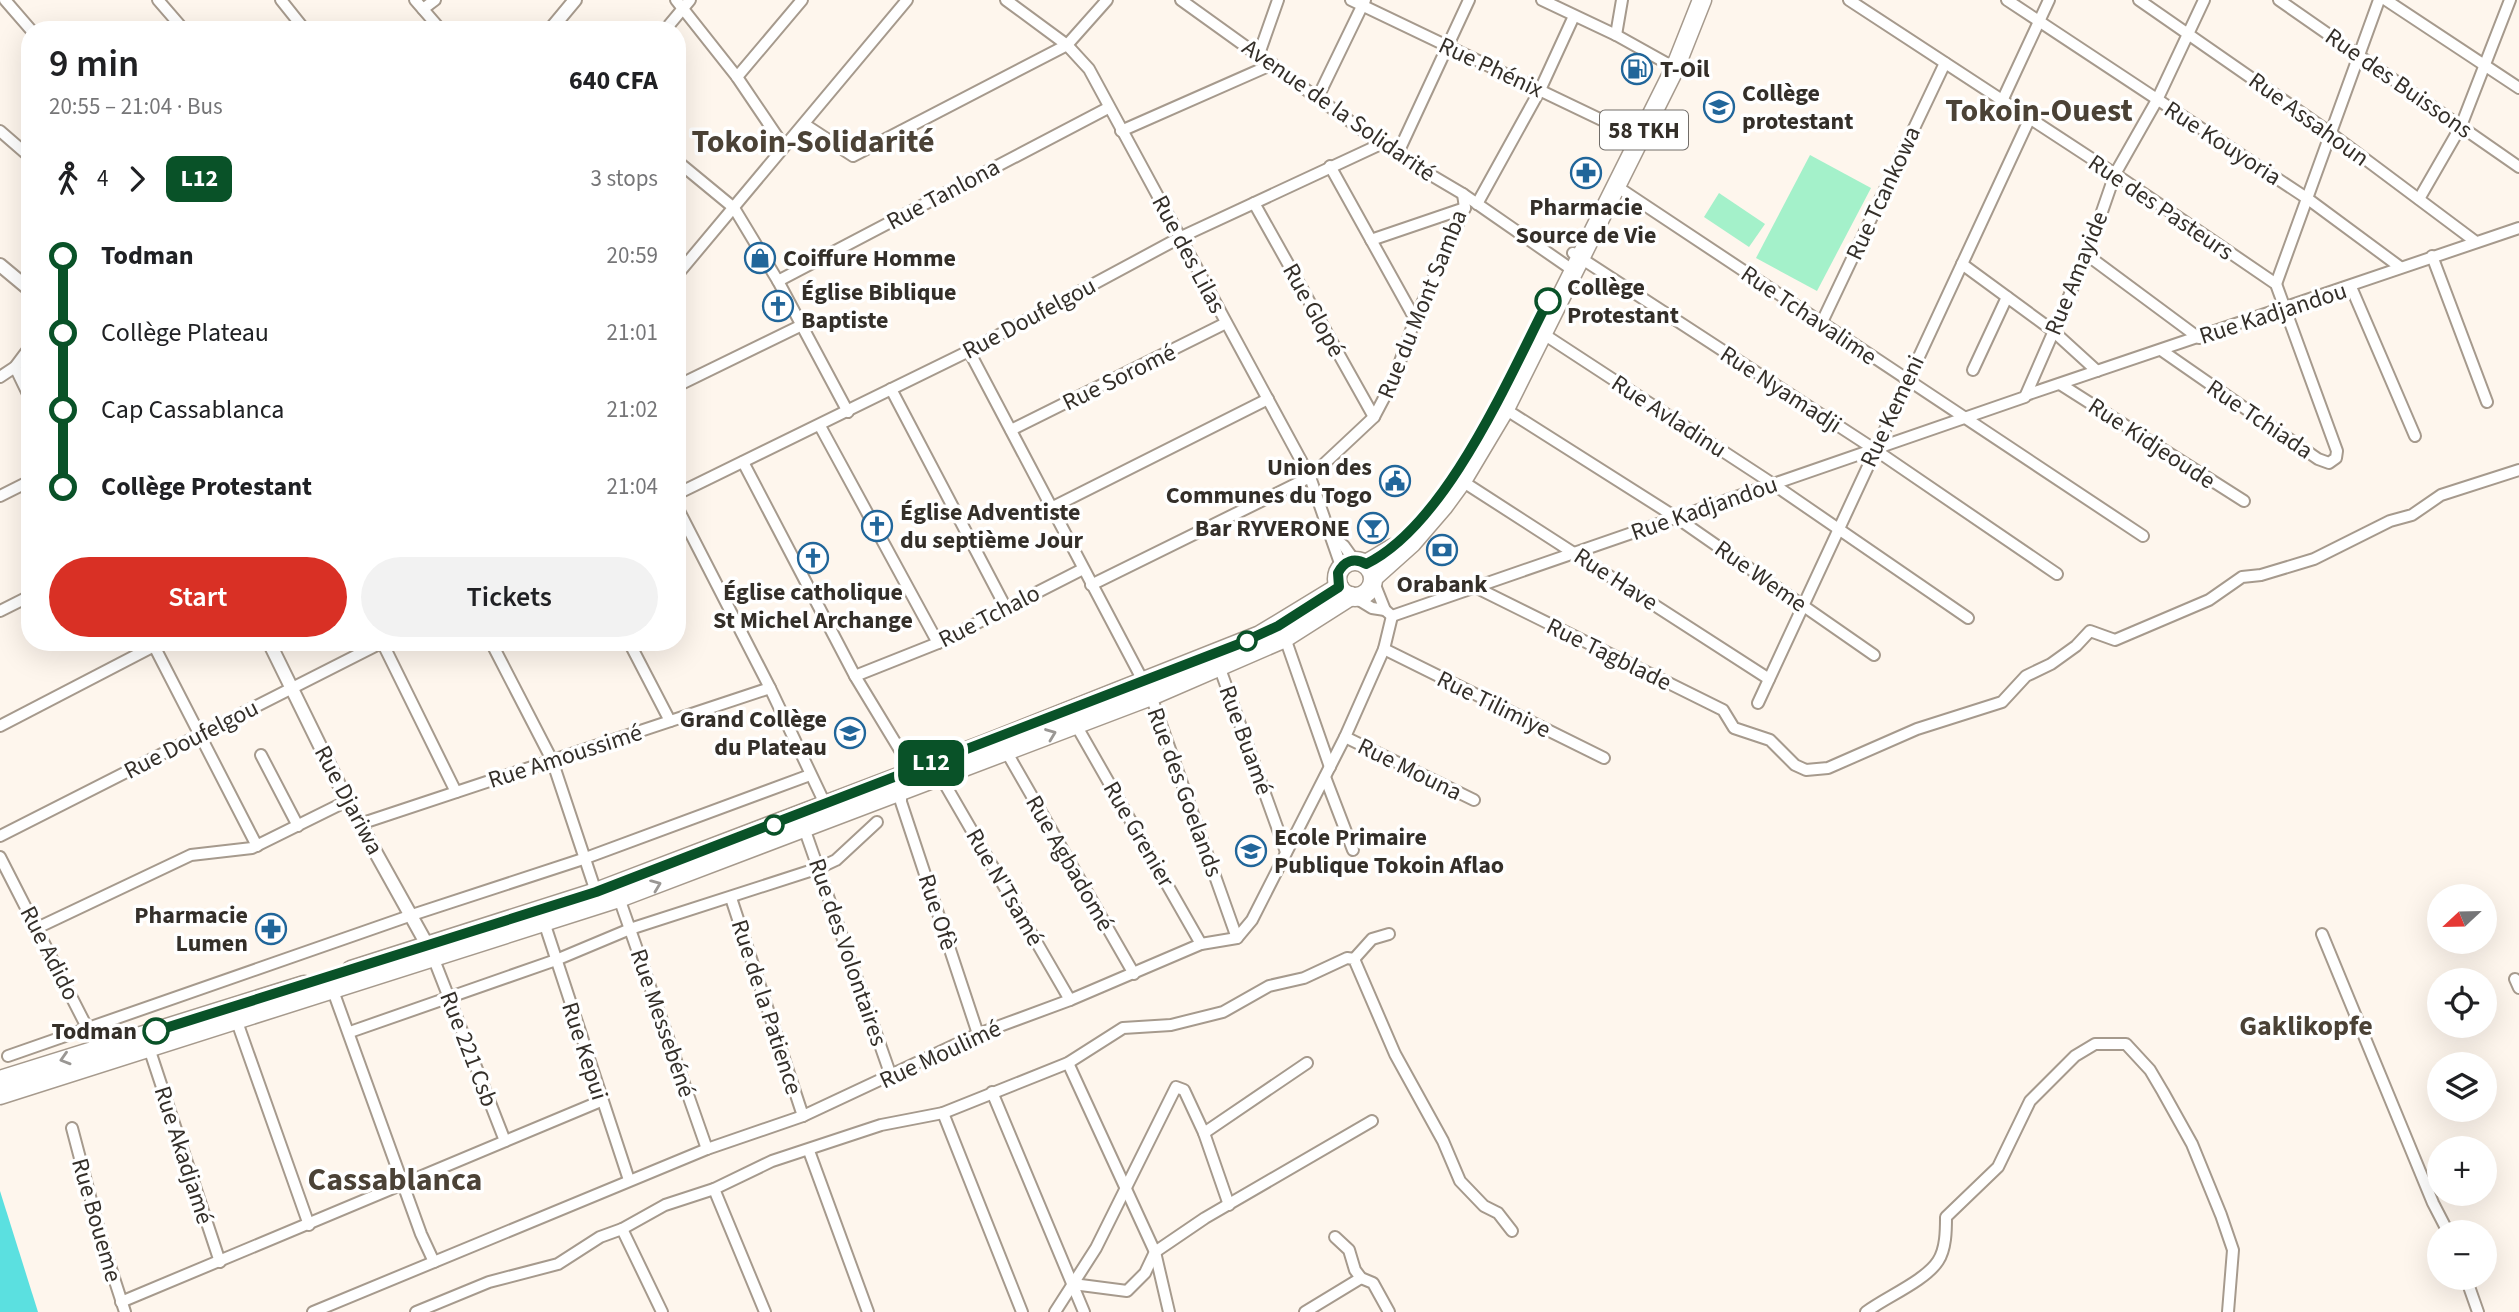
<!DOCTYPE html>
<html lang="en">
<head>
<meta charset="utf-8">
<style>
  :root { --surface:#fff; --page:#f2f2f2; --text:#202124; --muted:#757577; --accent:#d93025 }
  body { margin:0; font-family:"Source Sans 3",sans-serif; background:var(--page); color:var(--text); height:100vh; display:flex; flex-direction:column; font-size:26px; white-space:nowrap }
  * { box-sizing:border-box; margin:0 }
  p { font-size:23px; color:var(--muted) }
  .icon { flex:none; width:38px; height:38px; fill:none; stroke:currentColor; stroke-width:2; stroke-linecap:round; stroke-linejoin:round }
  .map { position:relative; flex:1; overflow:hidden }
  .side { position:absolute; left:21px; top:21px; width:665px; height:630px; display:flex; flex-direction:column; background:var(--surface); border-radius:28px; box-shadow:0 7px 28px #0002 }
  .side>* { flex:none }
  .badge { padding:0 14px; border-radius:10px; font-size:24px; line-height:46px }
  .needle { width:46px; rotate:248deg }
  .controls { position:absolute; left:2427px; top:884px; display:grid; gap:14px }
  .controls a { display:grid; place-items:center; width:70px; height:70px; border-radius:50%; background:var(--surface); box-shadow:0 7px 28px #0002; font-size:35px }
  .map>.badge { position:absolute; translate:-50% -50%; box-shadow:0 0 0 4px #fff }
  .legs { display:flex; align-items:center; gap:10px; height:77px; padding:0 28px; font-size:23px }
  .legs p { margin-inline-start:auto }
  .headline { display:flex; align-items:center; justify-content:space-between; height:119px; padding:0 28px }
  h1 { font-size:38px; font-weight:600; line-height:52px }
  .cta { display:flex; gap:14px; margin-top:auto; padding:14px 28px }
  .cta a { flex:1; height:80px; border-radius:42px; background:var(--accent); color:#fff; font-size:28px; font-weight:600; line-height:80px; text-align:center }
  .cta a+a { background:var(--page); color:var(--text) }
  ul { padding:0 28px; list-style:none }
  li { display:flex; align-items:center; gap:24px; height:77px; font-size:26px }
  li i { display:grid; place-items:center; width:10px; height:100%; margin:0 9px; background:currentColor }
  li i::after { content:''; width:18px; height:18px; margin:-9px; border:5px solid; border-radius:50%; background:var(--surface) }
  li p { margin-inline-start:auto }
  li:first-child i { background:linear-gradient(#0000 50%,currentColor 0) }
  li:last-child i { background:linear-gradient(currentColor 50%,#0000 0) }
  .map>svg:first-child { display:block }
  .green { fill:#a4f1ca }
  .water { fill:#5be0e0 }
  .lines { fill:none; stroke-linecap:round; stroke-linejoin:round }
  .minor-casing { stroke:#a69a8d; stroke-width:14 }
  .tertiary-casing { stroke:#a69a8d; stroke-width:16 }
  .trunk-casing { stroke:#a69a8d; stroke-width:21 }
  .minor { stroke:#fff; stroke-width:10 }
  .tertiary { stroke:#fff; stroke-width:12 }
  .trunk { stroke:#fff; stroke-width:18 }
  .oneway { stroke:#9a9794 }
  .line-1-casing { stroke:#fff; stroke-width:16 }
  .line-1 { stroke:#095228; stroke-width:10 }
  .stop-1-dot { fill:#fff; stroke:#095228; stroke-width:3.5 }
  .labels { text-anchor:middle; stroke-width:7; stroke-linejoin:round; paint-order:stroke }
  .shield { fill:#fff; stroke:#716d69; stroke-width:2 }
  .shield-label { font-size:23px; font-weight:bold; fill:#342f29 }
  .street-label { font-size:24px; fill:#342f29; stroke:#fff }
  .poi-label { font-size:24px; font-weight:bold; fill:#342f29; stroke:#fff; text-anchor:start }
  .stop-label { font-size:24px; font-weight:bold; fill:#342f29; stroke:#fff; text-anchor:start }
  .quarter-label { font-size:28px; font-weight:bold; fill:#4b4236; stroke:#fff }
  .district-label { font-size:32px; font-weight:bold; fill:#4b4236; stroke:#fff }
</style>
</head>
<body>
<div class="map">
<svg width="2519" height="1312" viewBox="0 0 2519 1312">
  <rect width="100%" height="100%" fill="#fef6ed"/>
  <g class="green">
    <path d="M1810,155L1871,188L1817,291L1756,258Z"/>
    <path d="M1719,193L1765,224L1749,247L1704,217Z"/>
  </g>
  <path class="water" d="M0,1191L38,1312H0Z"/>
  <g class="lines">
    <g class="minor-casing">
      <g id="minor">
        <path d="M5,0L31,30"/>
        <path d="M158,0L184,30"/>
        <path d="M281,0L305,30"/>
        <path d="M415,0L441,30"/>
        <path d="M676,0L737,77L783,145"/>
        <path d="M1006,0L1067,45L1089,69L1310,477L1341,566"/>
        <path d="M1181,0L1397,155L1463,194L1574,271"/>
        <path d="M1351,0L1631,134"/>
        <path d="M1542,0L1616,35L1668,64"/>
        <path d="M1849,0L2115,174L2276,284L2337,451L2336,458L2329,463L2318,459L2161,350"/>
        <path d="M2007,0L2308,199L2400,267"/>
        <path d="M2139,0L2329,132L2476,242"/>
        <path d="M2279,0L2519,167"/>
        <path d="M2386,0L2519,88"/>
        <path d="M423,9L435,0"/>
        <path d="M665,30L690,0"/>
        <path d="M1616,35L1622,0"/>
        <path d="M1259,54L1278,0"/>
        <path d="M737,77L802,0"/>
        <path d="M1318,97L1365,0"/>
        <path d="M2002,101L2049,0"/>
        <path d="M804,124L853,156L1067,45L1107,0"/>
        <path d="M0,131L30,157"/>
        <path d="M1121,131L1273,64"/>
        <path d="M1397,155L1469,0"/>
        <path d="M677,161L734,208L778,281L848,412"/>
        <path d="M1330,166L1415,319"/>
        <path d="M1616,186L2143,536"/>
        <path d="M2419,199L2461,126L2510,0"/>
        <path d="M1254,203L1374,417"/>
        <path d="M1477,204L1540,90L1574,16"/>
        <path d="M1371,240L1465,208"/>
        <path d="M1573,253L1874,449L2057,574"/>
        <path d="M2087,255L2199,338"/>
        <path d="M2432,256L2487,402"/>
        <path d="M1962,264L2052,330L2097,371"/>
        <path d="M677,275L907,0"/>
        <path d="M778,281L1108,108"/>
        <path d="M2276,284L2379,0"/>
        <path d="M2351,287L2415,436"/>
        <path d="M1822,322L1945,63"/>
        <path d="M1542,333L1773,484L1968,618"/>
        <path d="M969,351L1151,696L1237,938"/>
        <path d="M15,367L30,398"/>
        <path d="M1973,370L2007,297"/>
        <path d="M0,377L15,367L30,347"/>
        <path d="M2060,384L2244,501"/>
        <path d="M677,386L802,325"/>
        <path d="M891,389L1006,608"/>
        <path d="M2026,395L2519,228"/>
        <path d="M1505,409L1677,518L1874,655"/>
        <path d="M820,426L938,643"/>
        <path d="M1011,430L1226,323"/>
        <path d="M743,462L855,676L912,770"/>
        <path d="M1462,481L1769,679"/>
        <path d="M677,494L969,351L1181,237L1381,144"/>
        <path d="M0,496L30,481"/>
        <path d="M677,507L770,688L827,808"/>
        <path d="M1051,508L1268,399"/>
        <path d="M1334,538L1344,546L1354,560"/>
        <path d="M1373,580L1385,610L1392,616"/>
        <path d="M1091,585L1310,477L1374,417L1394,379L1415,319L1465,208L1463,194"/>
        <path d="M1475,587L1723,710L1734,728L1770,740L1795,765L1806,770L1828,768L1917,729L2002,702L2026,676L2051,664L2076,646L2090,631L2115,640L2209,600L2242,577L2261,575L2314,559L2390,521L2412,515L2441,495L2519,470"/>
        <path d="M1354,597L1372,608L1385,610"/>
        <path d="M0,611L30,596"/>
        <path d="M1392,616L2025,397L2087,255L2115,174L2157,100L2204,0"/>
        <path d="M1285,638L1330,767"/>
        <path d="M152,642L257,846"/>
        <path d="M382,642L456,792"/>
        <path d="M491,642L552,760L596,892"/>
        <path d="M629,642L670,721"/>
        <path d="M1384,649L1604,758"/>
        <path d="M1219,666L1286,852"/>
        <path d="M855,676L938,643L1083,569"/>
        <path d="M1758,703L2029,120"/>
        <path d="M1076,725L1201,944"/>
        <path d="M0,726L154,646"/>
        <path d="M1345,737L1474,800"/>
        <path d="M1006,751L1134,974"/>
        <path d="M261,755L298,826"/>
        <path d="M939,774L1070,1000"/>
        <path d="M1325,777L1353,850"/>
        <path d="M901,789V802L978,1034"/>
        <path d="M360,824L770,688"/>
        <path d="M803,825L891,1076"/>
        <path d="M0,836L383,642"/>
        <path d="M0,857L98,1049"/>
        <path d="M619,898L707,1149"/>
        <path d="M731,898L803,1116"/>
        <path d="M544,922L629,1180"/>
        <path d="M37,928L191,855L252,848L347,801"/>
        <path d="M2322,934L2433,1203L2448,1232"/>
        <path d="M433,957L505,1141"/>
        <path d="M1354,959L1372,939L1389,934"/>
        <path d="M2515,979L2519,988"/>
        <path d="M332,988L421,1234L434,1262"/>
        <path d="M236,1019L309,1225"/>
        <path d="M350,1032L556,960L630,929L819,868L836,860L877,822"/>
        <path d="M149,1048L220,1262"/>
        <path d="M8,1056L412,915L583,859L810,775"/>
        <path d="M1068,1063L1155,1252L1169,1312"/>
        <path d="M992,1092L1084,1312"/>
        <path d="M943,1113L1022,1312"/>
        <path d="M72,1128L101,1238L125,1312"/>
        <path d="M1204,1133L1307,1063"/>
        <path d="M809,1151L868,1312"/>
        <path d="M714,1189L765,1312"/>
        <path d="M622,1229L662,1312"/>
        <path d="M1335,1237L1349,1250L1355,1270L1361,1278L1373,1283L1389,1312"/>
        <path d="M2466,1278L2478,1312"/>
        <path d="M1073,1284L1127,1291L1145,1273L1155,1252L1205,1218L1372,1121"/>
        <path d="M121,1302L601,1101"/>
        <path d="M313,1312L707,1149L803,1116L978,1034L1070,1000L1201,944L1237,938L1252,920L1345,737L1384,649L1392,616"/>
        <path d="M416,1312L489,1282L558,1264L600,1237L622,1229L665,1205L714,1189L772,1161L881,1125L943,1113L1068,1063L1123,1028L1171,1025L1223,1012L1269,986L1304,978L1347,958L1354,959L1395,1054L1443,1141L1460,1181L1484,1206L1498,1213L1512,1231"/>
        <path d="M1055,1312L1096,1248L1176,1087L1184,1090L1204,1133L1229,1205"/>
        <path d="M1305,1312L1361,1278"/>
        <path d="M1866,1312C1886,1297 1925,1281 1938,1261C1946,1249 1946,1230 1946,1217L1998,1167L2030,1101L2075,1056L2095,1044H2126L2150,1070L2163,1092L2192,1144L2221,1215L2233,1250L2228,1312"/>
      </g>
    </g>
    <g class="tertiary-casing">
      <g id="tertiary">
        <path d="M550,30L575,0"/>
        <path d="M0,265L30,290"/>
        <path d="M269,642L347,801L430,950"/>
      </g>
    </g>
    <g class="trunk-casing">
      <g id="trunk">
        <circle cx="1355" cy="579" r="18"/>
        <path d="M1366,564L1393,548"/>
        <path d="M1374,577L1412,543L1443,507L1462,481L1505,409L1675,68L1702,0"/>
        <path d="M351,970L596,892L985,744L1260,635L1339,587"/>
        <path d="M0,1080L304,985"/>
        <path d="M0,1095L619,898L1151,696L1285,638L1351,596"/>
      </g>
    </g>
    <use href="#minor" class="minor"/>
    <use href="#tertiary" class="tertiary"/>
    <use href="#trunk" class="trunk"/>
  </g>
  <defs><path id="oneway-chevron" d="M-2-3.5L2.5 0L-2 3.5" fill="none" stroke-width="1.6" stroke-linecap="round" stroke-linejoin="round" transform="scale(1.75)"/></defs>
  <g class="oneway">
    <use href="#oneway-chevron" transform="translate(1051 734) rotate(-21)"/>
    <use href="#oneway-chevron" transform="translate(656 885) rotate(-21)"/>
    <use href="#oneway-chevron" transform="translate(65 1059) rotate(163)"/>
  </g>
  <g class="lines">
    <g class="line-1-casing">
      <path id="line-1" d="M156,1031L596,892L1239,644L1278,626L1339,587L1338,573C1344,561 1354,557 1366,564C1446,525 1508,379 1548,301"/>
    </g>
    <use href="#line-1" class="line-1"/>
  </g>
  <defs>
    <g id="fuel-ring" transform="scale(1.575)"><circle r="9.5" fill="#fff" stroke="#21669a" stroke-width="1.5"/><path d="M-5.5-6h7V0h2V4h1.3V-2.5L3-4.5l.8-.8L6-3V5H2.5V1h-1V6h-7ZM-4.2-4.7v3.2H.2V-4.7Z" fill="#21669a"/></g>
    <g id="school-ring" transform="scale(1.575)"><circle r="9.5" fill="#fff" stroke="#21669a" stroke-width="1.5"/><path d="M0-5L7-2L0 1L-7-2ZM-4 1L0 2.5L4 1V4Q0 6-4 4Z" fill="#21669a"/></g>
    <g id="pharmacy-ring" transform="scale(1.575)"><circle r="9.5" fill="#fff" stroke="#21669a" stroke-width="1.5"/><path d="M-2-6h4v4h4v4h-4v4h-4v-4h-4v-4h4Z" fill="#21669a"/></g>
    <g id="shop-ring" transform="scale(1.575)"><circle r="9.5" fill="#fff" stroke="#21669a" stroke-width="1.5"/><path d="M-5-2.5h2.3a2.7 3.5 0 0 1 5.4 0H5L5.5 6h-11ZM-1.5-2.5h3a1.5 2.3 0 0 0-3 0Z" fill="#21669a"/></g>
    <g id="church-ring" transform="scale(1.575)"><circle r="9.5" fill="#fff" stroke="#21669a" stroke-width="1.5"/><path d="M-1.2-6h2.4v3.5h3.3v2.4h-3.3V6h-2.4V-.1h-3.3v-2.4h3.3Z" fill="#21669a"/></g>
    <g id="civic-ring" transform="scale(1.575)"><circle r="9.5" fill="#fff" stroke="#21669a" stroke-width="1.5"/><path d="M-.6-6.5H3V-4.5H.6V-3L4-1V1h2V6H-6V1h2V-1L-.6-3ZM-1.2 2.5V6h2.4V2.5Z" fill="#21669a"/></g>
    <g id="bar-ring" transform="scale(1.575)"><circle r="9.5" fill="#fff" stroke="#21669a" stroke-width="1.5"/><path d="M-6-5H6L.8 .8V4.5H3.5V6h-7V4.5H-.8V.8Z" fill="#21669a"/></g>
    <g id="bank-ring" transform="scale(1.575)"><circle r="9.5" fill="#fff" stroke="#21669a" stroke-width="1.5"/><path d="M-6-4H6V4H-6ZM0-2.3a2.3 2.3 0 1 0 0 4.6a2.3 2.3 0 1 0 0-4.6Z" fill="#21669a"/></g>
  </defs>
  <g fill-rule="evenodd">
    <use href="#fuel-ring" x="1637" y="69"/>
    <use href="#school-ring" x="1719" y="107"/>
    <use href="#pharmacy-ring" x="1586" y="173"/>
    <use href="#shop-ring" x="760" y="258"/>
    <use href="#church-ring" x="778" y="306"/>
    <use href="#civic-ring" x="1395" y="481"/>
    <use href="#church-ring" x="877" y="526"/>
    <use href="#bar-ring" x="1373" y="528"/>
    <use href="#bank-ring" x="1442" y="550"/>
    <use href="#church-ring" x="813" y="558"/>
    <use href="#school-ring" x="850" y="733"/>
    <use href="#school-ring" x="1251" y="851"/>
    <use href="#pharmacy-ring" x="271" y="929"/>
  </g>
  <g class="stop-1-dot">
    <circle cx="1548" cy="301" r="12"/>
    <circle cx="1247" cy="641" r="9"/>
    <circle cx="774" cy="825" r="9"/>
    <circle cx="156" cy="1031" r="12"/>
  </g>
  <g class="labels">
    <rect class="shield" x="1600" y="110.5" width="88" height="39" rx="5"/>
    <g class="shield-label">
      <text x="1644" y="138">58 TKH</text>
    </g>
    <g class="street-label">
      <text transform="translate(1491 67) rotate(25)" y="8">Rue Phénix</text>
      <text transform="translate(2399 83) rotate(35)" y="8">Rue des Buissons</text>
      <text transform="translate(1339 110) rotate(35)" y="8">Avenue de la Solidarité</text>
      <text transform="translate(2309 119) rotate(36)" y="8">Rue Assahoun</text>
      <text transform="translate(2223 143) rotate(33)" y="8">Rue Kouyoria</text>
      <text transform="translate(1883 193) rotate(-65)" y="8">Rue Tcankowa</text>
      <text transform="translate(943 194) rotate(-28)" y="8">Rue Tanlona</text>
      <text transform="translate(2161 207) rotate(34)" y="8">Rue des Pasteurs</text>
      <text transform="translate(1189 254) rotate(62)" y="8">Rue des Lilas</text>
      <text transform="translate(2076 273) rotate(-68)" y="8">Rue Amayide</text>
      <text transform="translate(1422 304) rotate(-68)" y="8">Rue du Mont Samba</text>
      <text transform="translate(1314 310) rotate(61)" y="8">Rue Glopé</text>
      <text transform="translate(2273 313) rotate(-18)" y="8">Rue Kadjandou</text>
      <text transform="translate(1809 315) rotate(34)" y="8">Rue Tchavalime</text>
      <text transform="translate(1029 318) rotate(-28)" y="8">Rue Doufelgou</text>
      <text transform="translate(1119 377) rotate(-26)" y="8">Rue Soromé</text>
      <text transform="translate(1781 389) rotate(33)" y="8">Rue Nyamadji</text>
      <text transform="translate(1892 411) rotate(-65)" y="8">Rue Kemeni</text>
      <text transform="translate(1669 416) rotate(33)" y="8">Rue Avladinu</text>
      <text transform="translate(2260 419) rotate(34)" y="8">Rue Tchiada</text>
      <text transform="translate(2152 443) rotate(33)" y="8">Rue Kidjeoude</text>
      <text transform="translate(1704 508) rotate(-19)" y="8">Rue Kadjandou</text>
      <text transform="translate(1761 576) rotate(35)" y="8">Rue Weme</text>
      <text transform="translate(1616 579) rotate(33)" y="8">Rue Have</text>
      <text transform="translate(989 616) rotate(-27)" y="8">Rue Tchalo</text>
      <text transform="translate(1609 654) rotate(26)" y="8">Rue Tagblade</text>
      <text transform="translate(1494 704) rotate(26)" y="8">Rue Tilimiye</text>
      <text transform="translate(191 739) rotate(-27)" y="8">Rue Doufelgou</text>
      <text transform="translate(1246 740) rotate(70)" y="8">Rue Buamé</text>
      <text transform="translate(565 756) rotate(-18)" y="8">Rue Amoussimé</text>
      <text transform="translate(1410 769) rotate(26)" y="8">Rue Mouna</text>
      <text transform="translate(1185 792) rotate(70)" y="8">Rue des Goelands</text>
      <text transform="translate(349 800) rotate(62)" y="8">Rue Djariwa</text>
      <text transform="translate(1139 834) rotate(60)" y="8">Rue Grenier</text>
      <text transform="translate(1070 863) rotate(60)" y="8">Rue Agbadomé</text>
      <text transform="translate(1005 887) rotate(60)" y="8">Rue N'Tsamé</text>
      <text transform="translate(938 912) rotate(72)" y="8">Rue Ofè</text>
      <text transform="translate(848 952) rotate(71)" y="8">Rue des Volontaires</text>
      <text transform="translate(50 953) rotate(63)" y="8">Rue Adido</text>
      <text transform="translate(767 1007) rotate(72)" y="8">Rue de la Patience</text>
      <text transform="translate(663 1023) rotate(71)" y="8">Rue Messebéné</text>
      <text transform="translate(469 1049) rotate(69)" y="8">Rue 221 Csb</text>
      <text transform="translate(585 1051) rotate(72)" y="8">Rue Kepui</text>
      <text transform="translate(940 1054) rotate(-25)" y="8">Rue Moulimé</text>
      <text transform="translate(184 1155) rotate(72)" y="8">Rue Akadjamé</text>
      <text transform="translate(97 1220) rotate(74)" y="8">Rue Boueme</text>
    </g>
    <g class="poi-label">
      <text x="1660" y="77">T-Oil</text>
      <text x="1742" y="101">Collège<tspan x="1742" dy="28">protestant</tspan></text>
      <text x="1586" y="215" text-anchor="middle">Pharmacie<tspan x="1586" dy="28">Source de Vie</tspan></text>
      <text x="783" y="266">Coiffure Homme</text>
      <text x="801" y="300">Église Biblique<tspan x="801" dy="28">Baptiste</tspan></text>
      <text x="1372" y="475" text-anchor="end">Union des<tspan x="1372" dy="28">Communes du Togo</tspan></text>
      <text x="900" y="520">Église Adventiste<tspan x="900" dy="28">du septième Jour</tspan></text>
      <text x="1350" y="536" text-anchor="end">Bar RYVERONE</text>
      <text x="1442" y="592" text-anchor="middle">Orabank</text>
      <text x="813" y="600" text-anchor="middle">Église catholique<tspan x="813" dy="28">St Michel Archange</tspan></text>
      <text x="827" y="727" text-anchor="end">Grand Collège<tspan x="827" dy="28">du Plateau</tspan></text>
      <text x="1274" y="845">Ecole Primaire<tspan x="1274" dy="28">Publique Tokoin Aflao</tspan></text>
      <text x="248" y="923" text-anchor="end">Pharmacie<tspan x="248" dy="28">Lumen</tspan></text>
    </g>
    <g class="stop-label">
      <text x="1567" y="295">Collège<tspan x="1567" dy="28">Protestant</tspan></text>
      <text x="137" y="1039" text-anchor="end">Todman</text>
    </g>
    <g class="quarter-label">
      <text x="2306" y="1035">Gaklikopfe</text>
    </g>
    <g class="district-label">
      <text x="2039" y="121">Tokoin-Ouest</text>
      <text x="813" y="152">Tokoin-Solidarité</text>
      <text x="395" y="1190">Cassablanca</text>
    </g>
  </g>
</svg>
<div class="controls">
<a><svg class="needle" viewBox="-14 -14 28 28"><path d="M0-13l5 13h-10z" fill="#e53935"/><path d="M0 13l5-13h-10z" fill="#757577"/></svg></a>
<a><svg class="icon" aria-label="locate" viewBox="0 0 24 24"><circle cx="12" cy="12" r="6"/><path d="M12 2v4M12 18v4M2 12h4M18 12h4"/></svg></a>
<a><svg class="icon" aria-label="layers" viewBox="0 0 24 24"><path d="M12 4l9 5-9 5-9-5zM3 14l9 5 9-5"/></svg></a>
<a>+</a>
<a>−</a>
</div>
<b class="badge" style="left:931px;top:763px;background:#095228;color:#fff">L12</b>
<section class="side">
<div class="headline"><div><h1>9 min</h1><p>20:55 – 21:04 · Bus</p></div><b>640 CFA</b></div>
<div class="legs"><svg class="icon" aria-label="walk" viewBox="0 0 24 24"><circle cx="13" cy="4" r="2"/><path d="M13 8l-2 6 4 7M11 14l-3 7M7 12l3-4h3l4 4"/></svg>4<svg class="icon" aria-label="forward" viewBox="0 0 24 24"><path d="M9 5l7 7-7 7"/></svg><b class="badge" style="background:#095228;color:#fff">L12</b><p>3 stops</p></div>
<ul>
<li><i style="color:#095228"></i><b>Todman</b><p>20:59</p></li>
<li><i style="color:#095228"></i><span>Collège Plateau</span><p>21:01</p></li>
<li><i style="color:#095228"></i><span>Cap Cassablanca</span><p>21:02</p></li>
<li><i style="color:#095228"></i><b>Collège Protestant</b><p>21:04</p></li>
</ul>
<div class="cta"><a>Start</a><a>Tickets</a></div>
</section>
</div>
</body>
</html>
